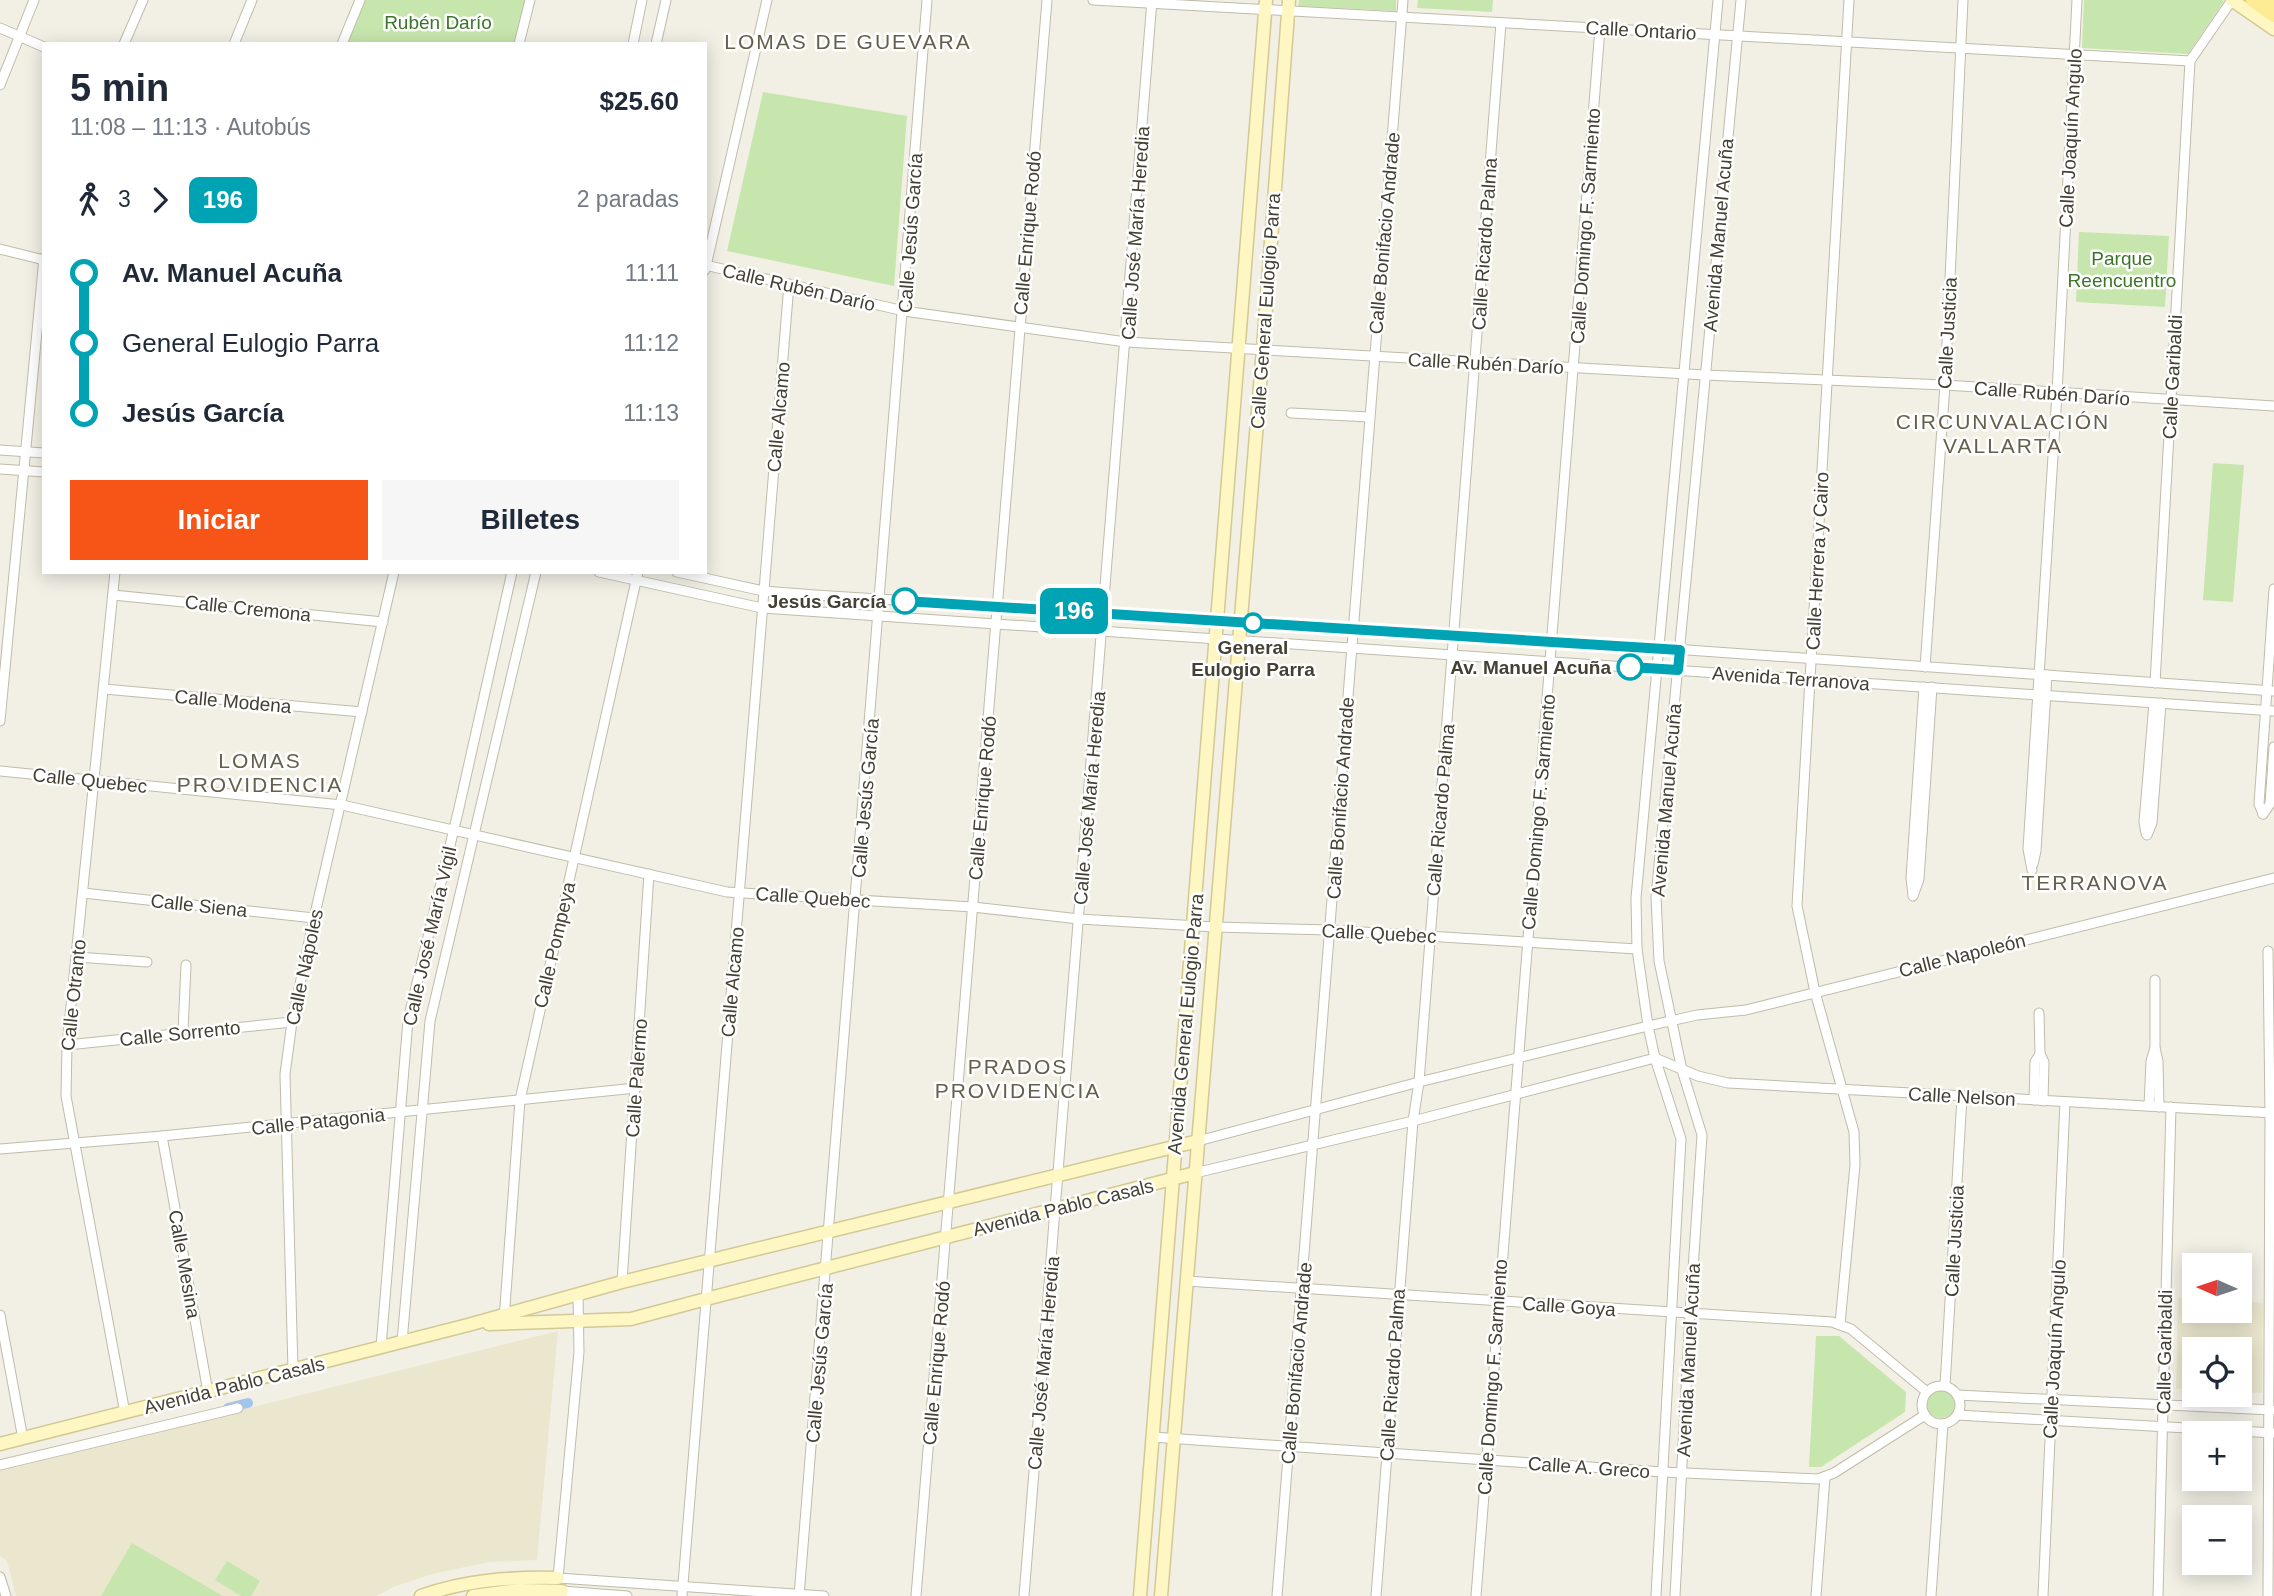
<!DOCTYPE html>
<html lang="es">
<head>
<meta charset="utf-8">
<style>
  :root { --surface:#fff; --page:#f6f6f7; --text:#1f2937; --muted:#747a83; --accent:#f75417 }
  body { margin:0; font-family:Helvetica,sans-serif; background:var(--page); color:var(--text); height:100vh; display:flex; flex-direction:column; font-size:26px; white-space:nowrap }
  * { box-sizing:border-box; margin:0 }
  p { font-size:23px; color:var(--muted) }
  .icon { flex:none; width:38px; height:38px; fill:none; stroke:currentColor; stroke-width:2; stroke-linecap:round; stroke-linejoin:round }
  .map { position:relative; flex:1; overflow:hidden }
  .panel { position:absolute; left:42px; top:42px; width:665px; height:532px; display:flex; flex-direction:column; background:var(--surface); border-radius:0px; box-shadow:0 4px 18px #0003 }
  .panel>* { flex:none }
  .badge { padding:0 14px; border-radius:10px; font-size:24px; line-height:46px }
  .needle { width:46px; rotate:273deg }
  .buttons { position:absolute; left:2182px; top:1253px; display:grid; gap:14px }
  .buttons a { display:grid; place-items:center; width:70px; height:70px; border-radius:0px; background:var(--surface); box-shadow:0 4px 18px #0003; font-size:35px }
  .map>.badge { position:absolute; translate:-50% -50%; box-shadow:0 0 0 4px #fff }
  .legs { display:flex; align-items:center; gap:10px; height:77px; padding:0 28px; font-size:23px }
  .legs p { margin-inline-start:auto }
  .head { display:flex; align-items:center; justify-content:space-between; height:119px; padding:0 28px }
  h1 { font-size:38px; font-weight:800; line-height:52px }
  .action { display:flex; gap:14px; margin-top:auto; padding:14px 28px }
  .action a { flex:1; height:80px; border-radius:0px; background:var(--accent); color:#fff; font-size:28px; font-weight:800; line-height:80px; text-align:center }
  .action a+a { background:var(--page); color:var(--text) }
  ul { padding:0 28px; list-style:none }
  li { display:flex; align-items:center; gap:24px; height:70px; font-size:26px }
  li i { display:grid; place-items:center; width:10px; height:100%; margin:0 9px; background:currentColor }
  li i::after { content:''; width:18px; height:18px; margin:-9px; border:5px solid; border-radius:50%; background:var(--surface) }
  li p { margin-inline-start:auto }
  li:first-child i { background:linear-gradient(#0000 50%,currentColor 0) }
  li:last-child i { background:linear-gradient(currentColor 50%,#0000 0) }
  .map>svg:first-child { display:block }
  .education { fill:#ebe7ce }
  .green { fill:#c6e6ad }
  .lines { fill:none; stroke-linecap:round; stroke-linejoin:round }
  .canal { stroke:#a1c5ef; stroke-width:10 }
  .street-casing { stroke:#c0bbaa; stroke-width:11 }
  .secondary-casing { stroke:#d2c995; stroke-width:15 }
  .primary-casing { stroke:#e2cb63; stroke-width:17 }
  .street { stroke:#fff; stroke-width:9 }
  .secondary { stroke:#fef7c3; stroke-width:12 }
  .primary { stroke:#fdec93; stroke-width:14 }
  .line-1-casing { stroke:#fff; stroke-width:16 }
  .line-1 { stroke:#00a3b4; stroke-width:10 }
  .stop-1-dot { fill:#fff; stroke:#00a3b4; stroke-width:3.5 }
  .labels { text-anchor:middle; stroke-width:5; stroke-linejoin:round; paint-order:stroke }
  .park-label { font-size:19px; fill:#3c7529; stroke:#fff }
  .street-label { font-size:19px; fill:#444034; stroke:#fff }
  .stop-label { font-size:19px; font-weight:bold; fill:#444034; stroke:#fff; text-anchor:end }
  .neighbourhood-label { font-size:21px; letter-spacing:2px; fill:#675f4c; stroke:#fff }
</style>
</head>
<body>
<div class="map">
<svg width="2274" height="1596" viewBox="0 0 2274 1596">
  <rect width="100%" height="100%" fill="#f2f0e5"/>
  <g class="education">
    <path d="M2178,1298L2194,1299V1311H2240V1301L2263,1303L2262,1393L2240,1392V1349H2194V1389H2176Z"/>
    <path d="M558,1331L537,1560L489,1562L432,1574L396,1586L376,1596H16L7,1561L0,1556V1470Z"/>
  </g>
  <g class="green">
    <path d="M364,0H526L514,44H346Z"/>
    <path d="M1299,0H1396V11L1298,6Z"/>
    <path d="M1418,0H1493L1492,12L1417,8Z"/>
    <path d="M2084,0H2222L2224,1L2188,54L2082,48Z"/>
    <path d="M763,92L907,116L894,286L727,251Z"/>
    <path d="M2079,232L2169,236L2165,307L2076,302Z"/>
    <path d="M2213,463L2244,465L2233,602L2203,600Z"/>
    <path d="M1816,1336H1839L1906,1392L1905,1412L1821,1467H1809Z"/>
    <circle cx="1941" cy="1404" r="14"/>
    <path d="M132,1543L223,1596H101Z"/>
    <path d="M227,1561L260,1581L251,1596H241L215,1580Z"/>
  </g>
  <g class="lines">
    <path class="canal" d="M228,1408L248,1403"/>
    <g class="street-casing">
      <g id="street">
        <path d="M1093,0L2190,61"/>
        <path d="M0,28L44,47"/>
        <path d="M124,44L143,0"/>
        <path d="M234,44L252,0"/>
        <path d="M342,44L360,0"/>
        <path d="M519,44L530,0"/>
        <path d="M633,44L642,0"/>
        <path d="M656,44L666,0"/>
        <path d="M0,85L34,0"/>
        <path d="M0,249L44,260"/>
        <path d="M705,265L904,311L1126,342L1705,375L1945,385L2274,406"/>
        <path d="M705,270L767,0"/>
        <path d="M1291,413L1369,417"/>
        <path d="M0,450L44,453"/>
        <path d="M0,469L44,472"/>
        <path d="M115,572L67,1045L66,1096L125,1413"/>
        <path d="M599,572L762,608L2274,711"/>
        <path d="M677,572L763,591L815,595L1659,648L2274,691"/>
        <path d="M113,595L383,622"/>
        <path d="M1925,667L1945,385L1963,0"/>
        <path d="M2155,683L2190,61L2232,0"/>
        <path d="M104,689L362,712"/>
        <path d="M0,721L44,258"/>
        <path d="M0,771L342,805L727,892L973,907L1079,919L1215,927L1330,930L1637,949"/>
        <path d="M2263,814L2259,804L2274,589"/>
        <path d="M2263,814L2270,804L2274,747"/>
        <path d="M2146,833L2144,822L2154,703"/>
        <path d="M2147,835L2152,823L2161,703"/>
        <path d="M2033,864L2036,851L2047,675"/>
        <path d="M2032,870L2028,849L2057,393L2077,0"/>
        <path d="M83,893L314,918"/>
        <path d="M1913,895L1911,878L1924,687"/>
        <path d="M1913,896L1919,879L1932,687"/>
        <path d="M2268,951L2270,1113L2268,1596"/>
        <path d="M77,957L147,962"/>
        <path d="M2155,980V1048L2158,1061L2159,1107"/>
        <path d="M183,1032L186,965"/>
        <path d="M67,1045L292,1022"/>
        <path d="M2040,1054L2044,1062L2043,1101"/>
        <path d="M2034,1100L2035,1062L2040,1054L2039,1013"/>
        <path d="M2149,1106L2151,1061L2155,1048"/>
        <path d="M162,1136L208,1392"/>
        <path d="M1198,1141L1419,1082L1648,1026L1697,1015L1746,1010L2274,878"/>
        <path d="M0,1149L162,1136L636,1088"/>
        <path d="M1195,1173L1413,1121L1655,1058L1698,1076L1728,1083L2274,1113"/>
        <path d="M1186,1281L1832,1322L1851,1329L1927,1392"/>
        <path d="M622,1282L649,874"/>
        <path d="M578,1294L579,1352L558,1578L824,1596"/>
        <path d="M0,1315L23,1439"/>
        <path d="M504,1320L520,1100L638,572"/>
        <path d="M1840,1324L1855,1165L1854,1132L1815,992L1797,906L1849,0"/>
        <path d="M402,1342L430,1021L536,572"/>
        <path d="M381,1347L408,1020L459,808L512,572"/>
        <path d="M293,1370L285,1074L292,1022L314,918L394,572"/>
        <path d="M1945,1386L1962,1097"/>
        <circle cx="1941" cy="1405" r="19"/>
        <path d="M1957,1395L2272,1410"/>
        <path d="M1957,1415L2274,1433"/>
        <path d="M1152,1437L1663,1472L1818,1479L1834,1473L1925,1415"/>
        <path d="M0,1465L238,1408"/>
        <path d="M0,1577L6,1596"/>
        <path d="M562,1591L627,1596"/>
        <path d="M682,1596L789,284"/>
        <path d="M799,1596L927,0"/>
        <path d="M916,1596L1047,0"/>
        <path d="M1024,1596L1152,0"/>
        <path d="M1277,1596L1403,0"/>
        <path d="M1376,1596L1413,1121L1419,1082L1501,23"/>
        <path d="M1476,1596L1600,28"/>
        <path d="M1656,1596L1681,1139L1655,1058L1648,1026L1637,949L1636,898L1718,0"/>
        <path d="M1675,1596L1690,1314L1702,1135L1682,1070L1659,961L1656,897L1741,0"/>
        <path d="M1816,1596L1825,1477"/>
        <path d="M1931,1596L1943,1424"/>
        <path d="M2043,1596L2065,1102"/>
        <path d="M2158,1596L2171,1107"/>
      </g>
    </g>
    <g class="secondary-casing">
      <g id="secondary">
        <path d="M2232,0L2274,29"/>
        <path d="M489,1324L631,1319L706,1299L1195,1173"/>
        <path d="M0,1444L468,1325L622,1282L1198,1141"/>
        <path d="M421,1596C465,1580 511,1577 558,1578"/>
        <path d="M473,1596L519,1590L562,1591"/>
        <path d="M1140,1596L1266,0"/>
        <path d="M1161,1596L1263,349L1289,0"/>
      </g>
    </g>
    <g class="primary-casing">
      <g id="primary">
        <path d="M2253,0L2274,15"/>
        <path d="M2270,0L2274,3"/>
      </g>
    </g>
    <use href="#street" class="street"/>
    <use href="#secondary" class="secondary"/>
    <use href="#primary" class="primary"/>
  </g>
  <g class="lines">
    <g class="line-1-casing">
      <path id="line-1" d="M905,601L1680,650L1678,670L1630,667"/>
    </g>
    <use href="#line-1" class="line-1"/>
  </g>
  <g class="stop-1-dot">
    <circle cx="905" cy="601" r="12"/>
    <circle cx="1253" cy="623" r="9"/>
    <circle cx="1630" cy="667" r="12"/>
  </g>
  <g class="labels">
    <g class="park-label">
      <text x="438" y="29">Rubén Darío</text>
      <text x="2122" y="265">Parque<tspan x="2122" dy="22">Reencuentro</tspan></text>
    </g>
    <g class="street-label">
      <text transform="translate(1641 30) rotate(3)" y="7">Calle Ontario</text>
      <text transform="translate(2070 138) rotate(-87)" y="7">Calle Joaquín Angulo</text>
      <text transform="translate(1585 226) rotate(-86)" y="7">Calle Domingo F. Sarmiento</text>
      <text transform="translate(910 233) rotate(-86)" y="7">Calle Jesús García</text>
      <text transform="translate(1027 233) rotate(-85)" y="7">Calle Enrique Rodó</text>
      <text transform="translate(1135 233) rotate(-86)" y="7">Calle José María Heredia</text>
      <text transform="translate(1384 233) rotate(-85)" y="7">Calle Bonifacio Andrade</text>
      <text transform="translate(1718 235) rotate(-85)" y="7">Avenida Manuel Acuña</text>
      <text transform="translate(1484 244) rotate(-86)" y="7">Calle Ricardo Palma</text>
      <text transform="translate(799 287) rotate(13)" y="7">Calle Rubén Darío</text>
      <text transform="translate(1265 311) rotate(-86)" y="7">Calle General Eulogio Parra</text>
      <text transform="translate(1947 333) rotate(-87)" y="7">Calle Justicia</text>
      <text transform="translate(1486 363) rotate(3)" y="7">Calle Rubén Darío</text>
      <text transform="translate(2172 377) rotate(-87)" y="7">Calle Garibaldi</text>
      <text transform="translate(2052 393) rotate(4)" y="7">Calle Rubén Darío</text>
      <text transform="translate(778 417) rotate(-85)" y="7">Calle Alcamo</text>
      <text transform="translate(1817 561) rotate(-87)" y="7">Calle Herrera y Cairo</text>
      <text transform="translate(248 608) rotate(6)" y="7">Calle Cremona</text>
      <text transform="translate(1791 678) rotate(4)" y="7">Avenida Terranova</text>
      <text transform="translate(233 701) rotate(5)" y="7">Calle Modena</text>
      <text transform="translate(90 780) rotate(6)" y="7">Calle Quebec</text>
      <text transform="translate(865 798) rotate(-85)" y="7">Calle Jesús García</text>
      <text transform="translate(982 798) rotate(-85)" y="7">Calle Enrique Rodó</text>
      <text transform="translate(1089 798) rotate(-85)" y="7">Calle José María Heredia</text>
      <text transform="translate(1340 798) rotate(-86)" y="7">Calle Bonifacio Andrade</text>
      <text transform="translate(1666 800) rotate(-85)" y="7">Avenida Manuel Acuña</text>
      <text transform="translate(1440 810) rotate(-85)" y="7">Calle Ricardo Palma</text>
      <text transform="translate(1538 812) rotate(-85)" y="7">Calle Domingo F. Sarmiento</text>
      <text transform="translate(813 897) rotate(4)" y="7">Calle Quebec</text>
      <text transform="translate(199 905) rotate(6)" y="7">Calle Siena</text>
      <text transform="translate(1379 933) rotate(3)" y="7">Calle Quebec</text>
      <text transform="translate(429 936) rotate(-77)" y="7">Calle José María Vigil</text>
      <text transform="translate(554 945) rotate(-77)" y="7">Calle Pompeya</text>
      <text transform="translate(1962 955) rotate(-14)" y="7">Calle Napoleón</text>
      <text transform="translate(304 967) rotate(-78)" y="7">Calle Nápoles</text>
      <text transform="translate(732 982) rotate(-85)" y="7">Calle Alcamo</text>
      <text transform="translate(73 995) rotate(-84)" y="7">Calle Otranto</text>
      <text transform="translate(1185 1024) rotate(-85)" y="7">Avenida General Eulogio Parra</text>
      <text transform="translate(180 1033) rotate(-6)" y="7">Calle Sorrento</text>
      <text transform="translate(636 1078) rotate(-86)" y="7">Calle Palermo</text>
      <text transform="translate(1962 1096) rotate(3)" y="7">Calle Nelson</text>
      <text transform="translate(318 1121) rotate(-6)" y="7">Calle Patagonia</text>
      <text transform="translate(1063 1207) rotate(-14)" y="7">Avenida Pablo Casals</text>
      <text transform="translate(1954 1241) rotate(-87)" y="7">Calle Justicia</text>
      <text transform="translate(185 1264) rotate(80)" y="7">Calle Mesina</text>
      <text transform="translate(1569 1306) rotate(4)" y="7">Calle Goya</text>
      <text transform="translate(2054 1349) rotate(-87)" y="7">Calle Joaquín Angulo</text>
      <text transform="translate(2164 1352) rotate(-89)" y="7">Calle Garibaldi</text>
      <text transform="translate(1688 1360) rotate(-87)" y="7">Avenida Manuel Acuña</text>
      <text transform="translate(819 1363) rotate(-85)" y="7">Calle Jesús García</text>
      <text transform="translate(936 1363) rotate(-85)" y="7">Calle Enrique Rodó</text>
      <text transform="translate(1043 1363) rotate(-85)" y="7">Calle José María Heredia</text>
      <text transform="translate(1296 1363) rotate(-85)" y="7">Calle Bonifacio Andrade</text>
      <text transform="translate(1392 1375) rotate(-86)" y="7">Calle Ricardo Palma</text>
      <text transform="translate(1492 1377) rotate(-86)" y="7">Calle Domingo F. Sarmiento</text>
      <text transform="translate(234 1385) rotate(-14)" y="7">Avenida Pablo Casals</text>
      <text transform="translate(1589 1467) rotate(4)" y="7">Calle A. Greco</text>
    </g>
    <g class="stop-label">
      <text x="886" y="608">Jesús García</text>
      <text x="1253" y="654" text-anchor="middle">General<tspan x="1253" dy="22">Eulogio Parra</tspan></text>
      <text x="1611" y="674">Av. Manuel Acuña</text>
    </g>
    <g class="neighbourhood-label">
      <text x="848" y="49">LOMAS DE GUEVARA</text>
      <text x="2003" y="429">CIRCUNVALACIÓN<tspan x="2003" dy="24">VALLARTA</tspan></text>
      <text x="260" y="768">LOMAS<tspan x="260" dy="24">PROVIDENCIA</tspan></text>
      <text x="2095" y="890">TERRANOVA</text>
      <text x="1018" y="1074">PRADOS<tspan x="1018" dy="24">PROVIDENCIA</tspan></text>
    </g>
  </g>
</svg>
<div class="buttons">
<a><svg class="needle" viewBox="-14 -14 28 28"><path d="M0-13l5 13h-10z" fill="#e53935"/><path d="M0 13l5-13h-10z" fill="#747a83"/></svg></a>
<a><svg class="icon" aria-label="locate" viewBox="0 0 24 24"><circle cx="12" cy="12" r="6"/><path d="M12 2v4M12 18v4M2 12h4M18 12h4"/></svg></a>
<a>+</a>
<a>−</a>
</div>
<b class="badge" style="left:1074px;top:611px;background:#00a3b4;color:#fff">196</b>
<section class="panel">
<div class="head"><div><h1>5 min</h1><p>11:08 – 11:13 · Autobús</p></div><b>$25.60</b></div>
<div class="legs"><svg class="icon" aria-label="walk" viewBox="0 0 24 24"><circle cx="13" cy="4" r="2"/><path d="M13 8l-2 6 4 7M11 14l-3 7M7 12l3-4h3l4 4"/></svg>3<svg class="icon" aria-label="forward" viewBox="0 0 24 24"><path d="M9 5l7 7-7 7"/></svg><b class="badge" style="background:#00a3b4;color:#fff">196</b><p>2 paradas</p></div>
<ul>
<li><i style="color:#00a3b4"></i><b>Av. Manuel Acuña</b><p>11:11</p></li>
<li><i style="color:#00a3b4"></i><span>General Eulogio Parra</span><p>11:12</p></li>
<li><i style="color:#00a3b4"></i><b>Jesús García</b><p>11:13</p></li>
</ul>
<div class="action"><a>Iniciar</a><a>Billetes</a></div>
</section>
</div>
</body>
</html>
